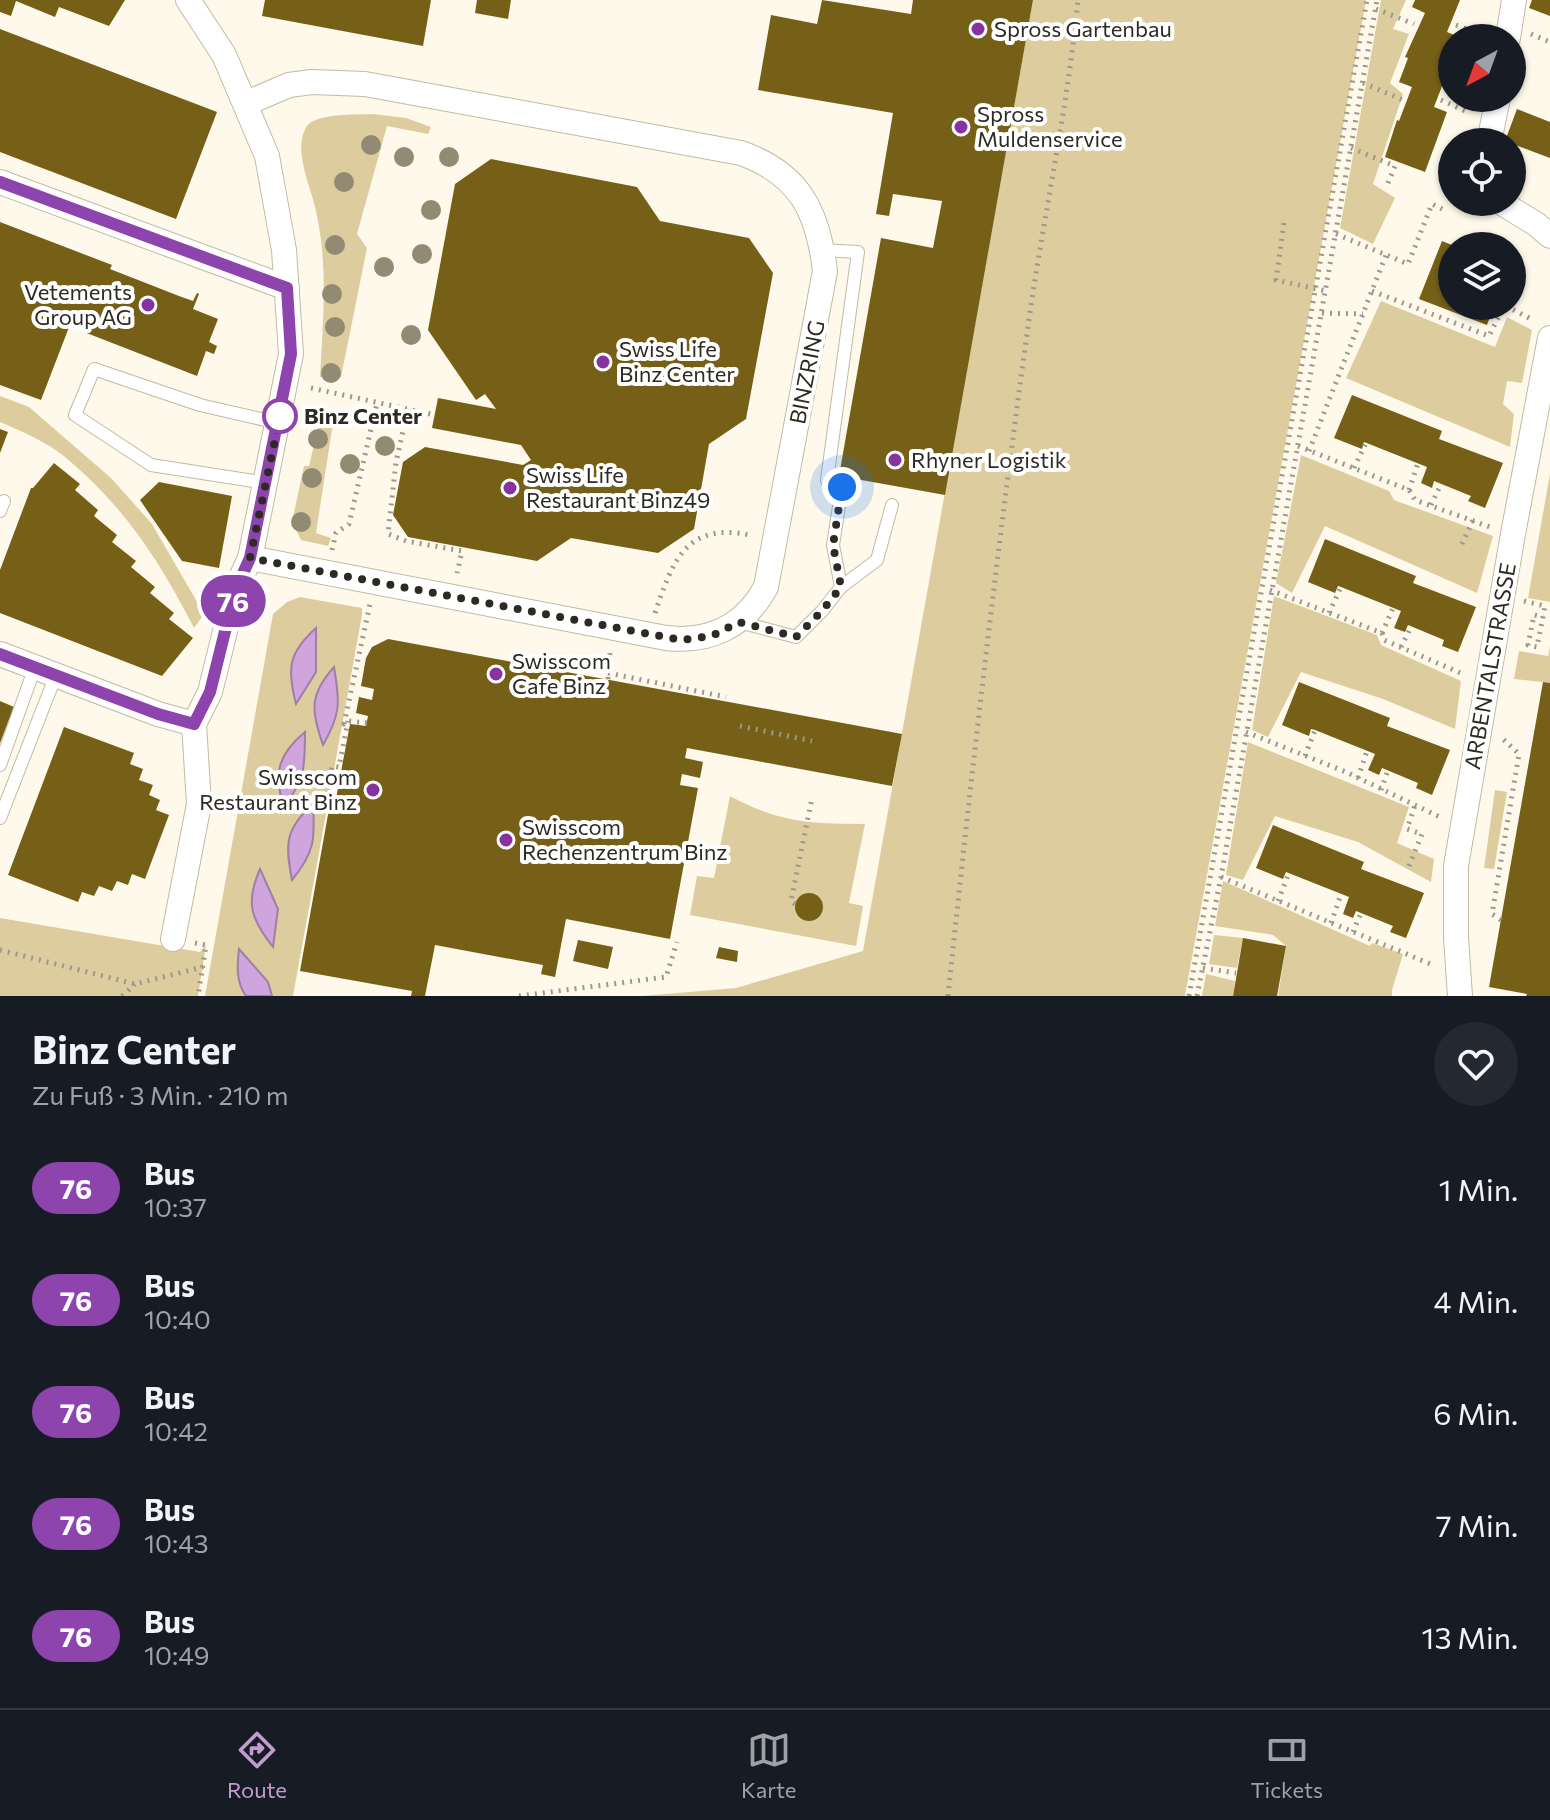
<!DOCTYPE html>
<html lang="de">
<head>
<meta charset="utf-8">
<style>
  :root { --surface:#171b24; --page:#242831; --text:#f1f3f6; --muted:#9ea1a6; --line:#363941; --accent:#c29ccf }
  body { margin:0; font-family:Commissioner,sans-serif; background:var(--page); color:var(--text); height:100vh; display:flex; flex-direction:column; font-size:30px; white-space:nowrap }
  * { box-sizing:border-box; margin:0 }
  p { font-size:26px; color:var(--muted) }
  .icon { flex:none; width:44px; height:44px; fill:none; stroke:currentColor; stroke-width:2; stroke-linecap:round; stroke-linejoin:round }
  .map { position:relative; height:996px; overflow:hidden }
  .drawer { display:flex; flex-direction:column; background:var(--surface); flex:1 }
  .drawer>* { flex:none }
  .badge { padding:0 16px; border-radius:26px; font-size:28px; line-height:52px }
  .needle { width:52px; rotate:221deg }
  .buttons { position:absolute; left:1438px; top:24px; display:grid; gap:16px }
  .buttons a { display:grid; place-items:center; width:88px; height:88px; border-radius:50%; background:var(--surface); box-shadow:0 2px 6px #0004; font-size:40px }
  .you { position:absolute; width:40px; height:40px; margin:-20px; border:6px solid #fff; border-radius:50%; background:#1a73e8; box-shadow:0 0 0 12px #1a73e833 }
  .map>.badge { position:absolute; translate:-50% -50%; box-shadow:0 0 0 4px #fff }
  .round { display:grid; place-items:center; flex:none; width:84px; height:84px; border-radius:42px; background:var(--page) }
  .headline { display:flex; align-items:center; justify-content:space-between; height:136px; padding:0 32px }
  h1 { font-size:38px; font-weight:700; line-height:60px }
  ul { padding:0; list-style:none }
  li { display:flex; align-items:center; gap:24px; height:112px; padding:0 32px }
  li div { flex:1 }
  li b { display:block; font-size:30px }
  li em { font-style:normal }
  li .badge { min-width:88px; font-weight:700; text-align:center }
  .menu { display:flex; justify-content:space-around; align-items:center; height:112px; border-top:2px solid var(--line); background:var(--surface); font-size:22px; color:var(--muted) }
  .menu a { display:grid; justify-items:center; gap:4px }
  .menu .current { color:var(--accent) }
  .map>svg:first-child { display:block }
  .green { fill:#ddcd9e }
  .water { fill:#d0a4dd; stroke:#9f7fa5; stroke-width:2 }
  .building { fill:#766018 }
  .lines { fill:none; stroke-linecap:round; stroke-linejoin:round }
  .lane-casing { stroke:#c2baa4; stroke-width:14 }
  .street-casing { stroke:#c2baa4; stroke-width:26 }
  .path { stroke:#9c988c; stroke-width:5; stroke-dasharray:2 6; stroke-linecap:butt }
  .lane { stroke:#fff; stroke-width:12 }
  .street { stroke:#fff; stroke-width:24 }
  .tree { fill:#938a73 }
  .line-casing { stroke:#fff; stroke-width:18 }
  .line { stroke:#8e44ad; stroke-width:12 }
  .walk { stroke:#2d2a22; stroke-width:8; stroke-dasharray:0 14.4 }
  .poi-dot { fill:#88329f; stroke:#fff; stroke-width:3 }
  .stop-dot { fill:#fff; stroke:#8e44ad; stroke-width:4 }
  .labels { text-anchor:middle; stroke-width:8; stroke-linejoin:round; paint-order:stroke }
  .poi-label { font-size:22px; fill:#2d2a22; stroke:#fff; text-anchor:start }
  .street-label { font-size:22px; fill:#2d2a22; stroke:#fff }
  .stop-label { font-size:22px; font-weight:bold; fill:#2d2a22; stroke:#fff; text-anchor:start }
</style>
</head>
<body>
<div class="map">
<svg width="1550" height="996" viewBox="0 0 1550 996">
  <rect width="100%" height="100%" fill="#fef9eb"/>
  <g class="green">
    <path d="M1033,0H1366L1185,996H642L736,988L863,951Z"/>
    <path d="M1381,0H1406L1393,29L1409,34L1390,83L1403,94L1373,184L1395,198L1373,244L1340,228Z"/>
    <path d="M373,114L406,118L431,127L428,134L387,126L357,234L367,248L341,377H320C323,322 328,269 317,216C313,190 291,150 307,126C316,113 357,115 373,114Z"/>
    <path d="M1381,301L1495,347L1507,317L1532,330L1522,383L1507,381L1503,404L1514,414L1510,447L1346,378Z"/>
    <path d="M0,396L29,407L111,478L152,524L204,614L194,628C159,560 125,507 65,457C47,442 21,431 0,422Z"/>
    <path d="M316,407L335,410L316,533L331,538L328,546L301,540L292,522L304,466H309L319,424L311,420Z"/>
    <path d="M1301,455L1389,491L1394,500L1493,536L1477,593L1325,526L1292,593L1276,583Z"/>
    <path d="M1550,474V602L1528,598Z"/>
    <path d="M1274,596L1377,635L1381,645L1461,681L1455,729L1383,699L1301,672L1268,737L1252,730Z"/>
    <path d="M300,597L362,608V615L293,996H205L273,614L287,602Z"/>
    <path d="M1550,646V683L1514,679L1519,651L1548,656Z"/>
    <path d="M1248,742L1409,807L1397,843L1434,859L1431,882L1358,842L1275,816L1243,880L1226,875Z"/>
    <path d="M1495,790L1507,792L1494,869L1484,868Z"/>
    <path d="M730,796C780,823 810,824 865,824L849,903L863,906L856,946L690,915L697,876L714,878Z"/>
    <path d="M1223,881L1370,946L1372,943L1403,954L1392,990V996H1278L1286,946L1273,935L1215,926Z"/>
    <path d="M0,918L200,952L206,945L198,996H0Z"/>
    <path d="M1214,935L1243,938L1237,968L1209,964Z"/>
    <path d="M1206,974L1235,981L1233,996H1202Z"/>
  </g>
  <g class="water">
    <path d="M316,628V672L296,704C287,669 288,653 316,628Z"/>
    <path d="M334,667C340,702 341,714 323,745C311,711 309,695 334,667Z"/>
    <path d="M305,732C305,768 305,780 283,808C275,773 276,756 305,732Z"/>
    <path d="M313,804C315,839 315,852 292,880C285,844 285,829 313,804Z"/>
    <path d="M260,869L278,909L273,947C251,919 245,903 260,869Z"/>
    <path d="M239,949L268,982L272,996H246C236,982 237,966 239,949Z"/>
  </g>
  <g class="building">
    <path d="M0,0H125L109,26L59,7L55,17L16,1L11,16L0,12Z"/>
    <path d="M265,0H431L423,46L262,16Z"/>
    <path d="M477,0H511L508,19L475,13Z"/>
    <path d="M822,0L911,14L913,0H1033L945,495L839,476L881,238L933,248L942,201L893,194L889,216L876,214L893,113L758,90L771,15L817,24Z"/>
    <path d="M1415,0H1460L1447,32L1462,38H1452V60L1434,107L1447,112L1425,172L1385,157L1397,120L1399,121L1412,87L1399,82L1408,58L1405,57L1425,13L1412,7Z"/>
    <path d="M1532,0H1550V16L1529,8Z"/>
    <path d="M0,29L217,112L176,219L0,152Z"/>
    <path d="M1517,109L1550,122V158L1505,141Z"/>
    <path d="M491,159L637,187L660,221L749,238L773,273L746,419L709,444L694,529L658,553L571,538L537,561L408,537L393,515L403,462L425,447L523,465L531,460L521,445L432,428L438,398L496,409L485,394L476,400L428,330L455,184Z"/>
    <path d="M0,222L112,265L110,269L179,296L193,301L197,293L199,294L193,309L218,319L209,342L217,346L214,354L206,351L197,376L84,332L86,328L71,322L41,400L0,385Z"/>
    <path d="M1442,241L1452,245V306H1494L1487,325L1419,299Z"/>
    <path d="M1352,395L1442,431L1439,439L1503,463L1485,508L1468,501L1471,496L1434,481L1432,488L1421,483L1427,467L1364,442L1362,449L1334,438Z"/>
    <path d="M0,429L8,432L0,453Z"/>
    <path d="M54,463L80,484L75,490L98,510L94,516L117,535L112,542L136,561L131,567L155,587L150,593L174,613L169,619L193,638L162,676L0,613V570L31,488H33Z"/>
    <path d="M159,482L232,496L219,568L182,561L140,500Z"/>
    <path d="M1325,539L1416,576L1413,583L1476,607L1458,652L1442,646L1444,640L1408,625L1405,632L1394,628L1401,611L1341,587L1338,586L1335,593L1308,582Z"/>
    <path d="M388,639L902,734L892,786L687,748L685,758L703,762L700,778L682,774L680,785L698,788L670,939L566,919L555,977L541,974L543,965L435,945L425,996H411L412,991L300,971L329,809H334L350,724L366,726L368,716L356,713L359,697L372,700L374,689L361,686L366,658L372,647Z"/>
    <path d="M1299,682L1390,718L1387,726L1450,750L1432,795L1416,788L1418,783L1382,768L1379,775L1368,770L1375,754L1315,730L1311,729L1309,736L1282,725Z"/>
    <path d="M1543,682L1550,683V996H1526L1527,994L1489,987Z"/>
    <path d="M0,701L14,707L0,743Z"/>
    <path d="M64,727L134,753L130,764L143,769L139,780L153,785L149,795L160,800L156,810L169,815L145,879L132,874L128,885L117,881L112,891L99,886L94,896L82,892L78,902L8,875Z"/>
    <path d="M1273,825L1364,862L1361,869L1424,893L1406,938L1390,932L1393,926L1356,911L1353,918L1343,914L1349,897L1286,872L1283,879L1256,868Z"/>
    <circle cx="809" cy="907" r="14"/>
    <path d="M1243,938L1286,946L1277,996H1233Z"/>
    <path d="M578,940L613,947L608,969L573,961Z"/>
    <path d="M719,947L738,951L737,962L716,958Z"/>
  </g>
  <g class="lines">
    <g class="lane-casing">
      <g id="lane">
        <path d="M822,250L858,252L827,480L842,487L833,545L841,587"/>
        <path d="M266,483L151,465L75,415L94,369L200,405L278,423"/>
        <path d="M0,511L4,501"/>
        <path d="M739,622L796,637L822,611L841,587L877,560L892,505"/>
        <path d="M0,765L35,667"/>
        <path d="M0,818L56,675"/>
      </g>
    </g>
    <g class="street-casing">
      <g id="street">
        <path d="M1508,38L1514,0"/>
        <path d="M247,103L289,85L312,82L365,84L741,153C800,174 818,212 825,271L766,587C745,626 710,643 666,638L250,558"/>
        <path d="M1489,142L1498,98"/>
        <path d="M0,182L287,288"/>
        <path d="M1500,202L1536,224L1550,236"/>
        <path d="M0,654L158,714L194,724"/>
        <path d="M173,939L199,804L194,724L210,692L235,591L250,558L291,354L284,250L267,156L224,55L188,0"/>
        <path d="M1460,996L1456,938V866L1513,534L1550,338"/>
      </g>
    </g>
    <g class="path">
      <path d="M1376,9L1414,24"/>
      <path d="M1456,25L1483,35"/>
      <path d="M1531,34L1550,42"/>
      <path d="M1363,83L1403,100"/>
      <path d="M1441,100L1470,113"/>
      <path d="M1351,148L1395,166L1386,188"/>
      <path d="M1284,223L1276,280L1326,291"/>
      <path d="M1336,234L1408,264L1432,204L1446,211"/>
      <path d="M1372,291L1489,336L1504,306"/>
      <path d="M1506,306L1533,320"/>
      <path d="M1322,313L1363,314"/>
      <path d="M311,388L435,415"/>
      <path d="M408,409L396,462L388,534L406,541L462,551L457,573"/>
      <path d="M1298,446L1409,490L1415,500L1490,527"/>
      <path d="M1309,451L1386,255"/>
      <path d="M1354,468L1366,443"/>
      <path d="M1409,490L1418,463"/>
      <path d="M1431,505L1441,484"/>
      <path d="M1462,544L1473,520"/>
      <path d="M332,550L336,533L349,524L377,403"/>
      <path d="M1270,590L1382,633L1384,640L1463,674"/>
      <path d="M1524,601L1545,606L1537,647L1528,645L1534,615L1543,617"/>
      <path d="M655,613C673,560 686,522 750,535"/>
      <path d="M1329,613L1341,587"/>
      <path d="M1382,633L1393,608"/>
      <path d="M1401,647L1411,627"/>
      <path d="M608,673L726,697"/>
      <path d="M608,679L610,652"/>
      <path d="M367,723L348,721L344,724L370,604"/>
      <path d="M740,726L812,741"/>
      <path d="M1246,732L1346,772L1442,818"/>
      <path d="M1305,756L1315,730"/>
      <path d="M1358,778L1367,751"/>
      <path d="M1381,790L1388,770"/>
      <path d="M334,809L325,808L332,766L339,767L348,721"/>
      <path d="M1409,866L1422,834L1407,829L1415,805"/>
      <path d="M1221,877L1433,965"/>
      <path d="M1278,901L1289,873"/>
      <path d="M795,904L791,901L812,798"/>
      <path d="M1501,920L1492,914L1519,754L1503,739"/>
      <path d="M1331,923L1341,894"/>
      <path d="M1353,932L1361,913"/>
      <path d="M195,943L206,945L198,996"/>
      <path d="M0,950L135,984L203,967"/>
      <path d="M1203,968L1236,973"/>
      <path d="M122,996L135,984"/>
      <path d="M519,996L666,977L677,942"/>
      <path d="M948,996C971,777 996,559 1026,341C1041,227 1067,115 1078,0"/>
      <path d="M1189,996L1367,0"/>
      <path d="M1197,996L1221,877L1377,0"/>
    </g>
    <use href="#lane" class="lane"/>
    <use href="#street" class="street"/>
  </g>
  <g class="tree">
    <circle cx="371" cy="145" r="10"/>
    <circle cx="404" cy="157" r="10"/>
    <circle cx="449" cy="157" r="10"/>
    <circle cx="344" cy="182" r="10"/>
    <circle cx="431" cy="210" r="10"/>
    <circle cx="335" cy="245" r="10"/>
    <circle cx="422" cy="254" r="10"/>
    <circle cx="384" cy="267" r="10"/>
    <circle cx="332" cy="294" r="10"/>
    <circle cx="335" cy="327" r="10"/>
    <circle cx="411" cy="335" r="10"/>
    <circle cx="331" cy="373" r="10"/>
    <circle cx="318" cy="439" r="10"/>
    <circle cx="385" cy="446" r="10"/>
    <circle cx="350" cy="464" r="10"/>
    <circle cx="312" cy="478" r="10"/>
    <circle cx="301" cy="522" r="10"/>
  </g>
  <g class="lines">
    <g class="line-casing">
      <path id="line" d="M0,182L287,288L291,354L250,558L235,591L210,692L194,724L158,714L0,654"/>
    </g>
    <use href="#line" class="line"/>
    <path class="walk" d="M280,416L250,558L681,640L712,636L739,622L796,637L822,611L841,587L833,545L842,487"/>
  </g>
  <g class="poi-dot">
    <circle cx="978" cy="29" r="8"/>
    <circle cx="961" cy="127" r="8"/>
    <circle cx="148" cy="305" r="8"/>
    <circle cx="603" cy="362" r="8"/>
    <circle cx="895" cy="460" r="8"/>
    <circle cx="510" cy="488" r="8"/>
    <circle cx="496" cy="674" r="8"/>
    <circle cx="373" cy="790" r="8"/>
    <circle cx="506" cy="840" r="8"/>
  </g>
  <circle class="stop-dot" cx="280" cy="416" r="16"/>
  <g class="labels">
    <g class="poi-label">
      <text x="994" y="37">Spross Gartenbau</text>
      <text x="977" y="122">Spross<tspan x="977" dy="25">Muldenservice</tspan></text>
      <text x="132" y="300" text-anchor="end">Vetements<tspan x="132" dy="25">Group AG</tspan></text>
      <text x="619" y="357">Swiss Life<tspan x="619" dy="25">Binz Center</tspan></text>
      <text x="911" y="468">Rhyner Logistik</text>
      <text x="526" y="483">Swiss Life<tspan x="526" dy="25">Restaurant Binz49</tspan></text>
      <text x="512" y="669">Swisscom<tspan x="512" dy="25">Cafe Binz</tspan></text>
      <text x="357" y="785" text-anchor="end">Swisscom<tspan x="357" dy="25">Restaurant Binz</tspan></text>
      <text x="522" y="835">Swisscom<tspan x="522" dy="25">Rechenzentrum Binz</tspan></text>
    </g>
    <g class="street-label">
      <text transform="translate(807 372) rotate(-79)" y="8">BINZRING</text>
      <text transform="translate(1490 666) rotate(-80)" y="8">ARBENTALSTRASSE</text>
    </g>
    <g class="stop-label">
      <text x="304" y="424">Binz Center</text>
    </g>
  </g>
</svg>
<div class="buttons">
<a><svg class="needle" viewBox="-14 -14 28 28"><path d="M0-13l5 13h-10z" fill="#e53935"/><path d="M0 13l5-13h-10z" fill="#9ea1a6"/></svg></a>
<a><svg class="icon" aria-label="locate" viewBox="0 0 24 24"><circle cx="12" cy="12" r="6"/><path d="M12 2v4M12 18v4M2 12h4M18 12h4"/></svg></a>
<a><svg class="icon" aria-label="layers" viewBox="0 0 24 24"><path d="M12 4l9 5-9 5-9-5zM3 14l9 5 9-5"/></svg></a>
</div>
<div class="you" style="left:842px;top:487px"></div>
<b class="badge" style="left:233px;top:601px;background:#8e44ad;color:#fff">76</b>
</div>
<section class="drawer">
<div class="headline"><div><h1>Binz Center</h1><p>Zu Fuß · 3 Min. · 210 m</p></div><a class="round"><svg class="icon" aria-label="heart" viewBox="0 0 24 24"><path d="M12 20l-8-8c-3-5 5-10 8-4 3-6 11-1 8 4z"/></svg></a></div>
<ul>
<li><span class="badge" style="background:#8e44ad;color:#fff">76</span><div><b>Bus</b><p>10:37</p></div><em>1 Min.</em></li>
<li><span class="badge" style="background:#8e44ad;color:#fff">76</span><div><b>Bus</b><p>10:40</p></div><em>4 Min.</em></li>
<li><span class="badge" style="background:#8e44ad;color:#fff">76</span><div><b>Bus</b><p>10:42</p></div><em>6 Min.</em></li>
<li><span class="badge" style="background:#8e44ad;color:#fff">76</span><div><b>Bus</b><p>10:43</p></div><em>7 Min.</em></li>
<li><span class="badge" style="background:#8e44ad;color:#fff">76</span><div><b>Bus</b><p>10:49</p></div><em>13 Min.</em></li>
</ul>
</section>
<nav class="menu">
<a class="current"><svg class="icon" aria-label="directions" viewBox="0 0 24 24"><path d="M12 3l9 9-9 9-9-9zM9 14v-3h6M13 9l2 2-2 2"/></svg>Route</a>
<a><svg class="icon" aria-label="map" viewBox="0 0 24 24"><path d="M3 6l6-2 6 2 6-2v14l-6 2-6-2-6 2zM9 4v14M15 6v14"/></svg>Karte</a>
<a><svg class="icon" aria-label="tickets" viewBox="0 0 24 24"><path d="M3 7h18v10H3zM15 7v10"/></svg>Tickets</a>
</nav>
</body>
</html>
